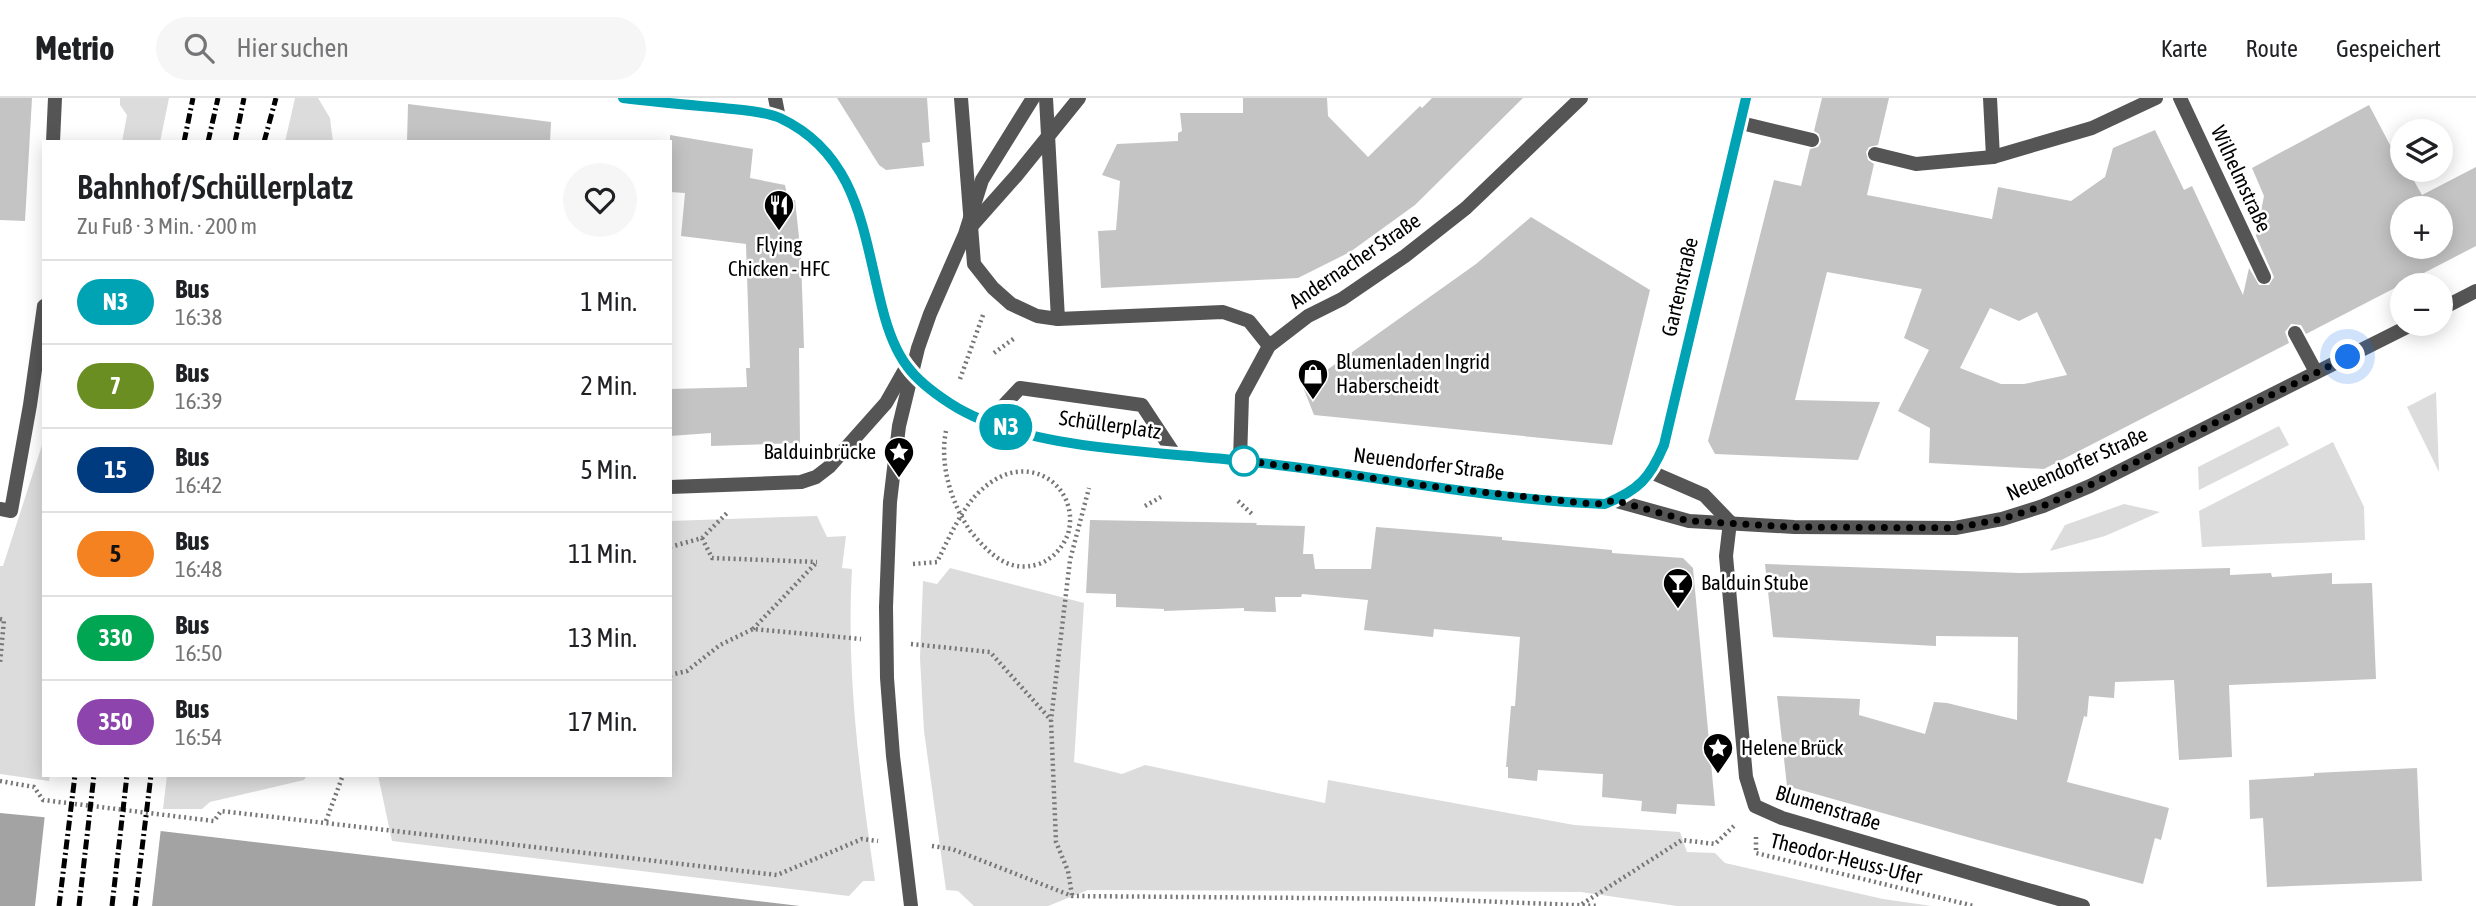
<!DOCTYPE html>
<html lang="de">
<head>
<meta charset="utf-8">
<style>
  :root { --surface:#fff; --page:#f6f6f6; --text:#202124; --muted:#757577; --line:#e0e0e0 }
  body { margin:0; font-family:"Asap Condensed",sans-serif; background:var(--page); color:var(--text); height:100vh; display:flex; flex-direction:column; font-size:26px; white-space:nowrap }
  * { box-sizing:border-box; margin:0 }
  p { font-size:23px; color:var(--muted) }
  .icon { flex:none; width:38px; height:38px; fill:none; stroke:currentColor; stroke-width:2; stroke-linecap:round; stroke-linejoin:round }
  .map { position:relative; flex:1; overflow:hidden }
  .side { position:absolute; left:42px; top:42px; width:630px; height:637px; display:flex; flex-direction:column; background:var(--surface); border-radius:0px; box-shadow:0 4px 18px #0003 }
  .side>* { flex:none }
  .badge { padding:0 14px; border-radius:23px; font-size:24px; line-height:46px }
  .fabs { position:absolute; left:2390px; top:21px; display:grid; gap:14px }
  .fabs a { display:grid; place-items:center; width:63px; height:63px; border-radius:50%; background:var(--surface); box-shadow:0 4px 18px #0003; font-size:35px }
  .you { position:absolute; width:35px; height:35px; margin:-18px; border:5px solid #fff; border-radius:50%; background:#1a73e8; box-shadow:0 0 0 10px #1a73e833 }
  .map>.badge { position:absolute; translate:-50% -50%; box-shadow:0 0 0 4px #fff }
  .round { display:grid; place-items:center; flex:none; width:74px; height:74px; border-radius:37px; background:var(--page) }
  .summary { display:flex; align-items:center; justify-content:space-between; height:119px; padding:0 35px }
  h1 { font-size:33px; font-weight:600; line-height:52px }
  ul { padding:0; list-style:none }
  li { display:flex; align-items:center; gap:21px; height:84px; padding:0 35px; border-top:2px solid var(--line) }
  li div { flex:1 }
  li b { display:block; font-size:26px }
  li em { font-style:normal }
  li .badge { min-width:77px; font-weight:700; text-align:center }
  header { display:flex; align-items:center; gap:42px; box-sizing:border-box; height:98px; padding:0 35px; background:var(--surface); border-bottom:2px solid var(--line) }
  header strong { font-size:33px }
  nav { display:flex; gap:38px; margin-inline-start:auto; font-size:24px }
  .search { width:490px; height:63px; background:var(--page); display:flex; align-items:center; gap:18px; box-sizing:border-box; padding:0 24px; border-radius:38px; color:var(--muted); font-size:26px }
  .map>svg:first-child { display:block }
  .green { fill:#dcdcdc }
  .water { fill:#a3a3a3 }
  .pier { fill:#fff }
  .building { fill:#c4c4c4; fill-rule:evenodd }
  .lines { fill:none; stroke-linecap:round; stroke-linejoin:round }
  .path { stroke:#777; stroke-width:4.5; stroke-dasharray:2 3.5; stroke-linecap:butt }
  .service { stroke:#555; stroke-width:14 }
  .minor { stroke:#555; stroke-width:14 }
  .tertiary { stroke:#555; stroke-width:14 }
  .rail { stroke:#000; stroke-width:5; stroke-dasharray:10 3.5 2 3.5; stroke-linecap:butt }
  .path-bridge { stroke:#777; stroke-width:4.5; stroke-dasharray:2 3.5; stroke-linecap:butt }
  .tertiary-bridge { stroke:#555; stroke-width:14 }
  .line-casing { stroke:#fff; stroke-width:16 }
  .line { stroke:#00a3b4; stroke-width:10 }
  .walk { stroke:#000; stroke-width:7; stroke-dasharray:0 12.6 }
  .stop-dot { fill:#fff; stroke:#00a3b4; stroke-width:3.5 }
  .labels { text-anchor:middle; stroke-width:5; stroke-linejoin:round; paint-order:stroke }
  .street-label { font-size:21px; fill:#000; stroke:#fff }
  .poi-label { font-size:21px; fill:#000; stroke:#fff; text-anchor:start }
</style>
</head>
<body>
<header>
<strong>Metrio</strong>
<div class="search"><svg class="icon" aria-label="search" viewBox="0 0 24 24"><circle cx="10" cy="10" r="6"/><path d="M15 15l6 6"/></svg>Hier suchen</div>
<nav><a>Karte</a><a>Route</a><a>Gespeichert</a></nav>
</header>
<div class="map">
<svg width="2476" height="808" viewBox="0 0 2476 808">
  <rect width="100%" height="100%" fill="#fff"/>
  <g class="green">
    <path d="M120,0H169L160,44H122L127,17L120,7Z"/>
    <path d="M295,0H318L330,20L333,44H285Z"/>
    <path d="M2436,294L2439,374L2407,309Z"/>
    <path d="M2279,328L2289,347L2199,392L2198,369Z"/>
    <path d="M44,341V677H50L49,683L0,676V468H3Z"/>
    <path d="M2333,344L2364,409L2365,442L2202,449L2199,413Z"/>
    <path d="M2124,406L2160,414L2105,438L2050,453L2065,427Z"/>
    <path d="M817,418L827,439L846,438L842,470L852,471C846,577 860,679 875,783H863L849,798L392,743L378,677H670V423Z"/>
    <path d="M950,470L1084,505L1074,664L1122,676L1145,667L1325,705L1328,682L1574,727L1680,734L1687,754L1715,755L1725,765L1883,801L1932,808H1677L1581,794L1088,792L1048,808H974L958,793L946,792L924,633L920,560L923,483L937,486Z"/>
    <path d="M167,677H307L304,682L210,704L202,711H163Z"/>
  </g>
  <path class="water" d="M0,715L42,719L800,808H0Z"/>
  <path class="pier" d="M45,716L161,730L152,808H35Z"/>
  <g class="building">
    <path d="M0,0H32L25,123L0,122Z"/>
    <path d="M837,0H927L930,44L922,45L924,68L886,72L879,67Z"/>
    <path d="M1243,0H1327L1328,18L1368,59L1420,8L1422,10L1432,0H1523L1415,107L1350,154L1298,180L1101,190L1098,133L1116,132L1120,83L1102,77L1117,46L1178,43V35L1182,33L1180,15H1243Z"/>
    <path d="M1822,0H1889L1878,47L1869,49L1866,54L1868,62L1874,66L1867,97L1992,121L1998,89L2071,103L2105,79L2113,50L2155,32L2184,92L2192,88L2243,197L2249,170L2259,187H2269L2274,179L2256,138L2264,98L2252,70L2369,7L2398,62H2403V72H2408L2422,97L2476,69V148L2306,236L2301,227L2291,226L2285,234L2289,245L2044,371L1929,365L1930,330L1898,313L1929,252L1904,240L1922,191L1827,174L1795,302L1880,304L1858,362L1715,356L1708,343L1774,82L1801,88L1810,51L1818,49L1821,44L1819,36L1814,33ZM2403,110H2441V149H2403ZM1990,210L2019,223L2037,214L2067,277L2024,286H2001L1960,270Z"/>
    <path d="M408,6L551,24L550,44H407Z"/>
    <path d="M670,37L753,51L750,80L785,87L788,102H795L801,158L804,250H799L800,345L711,348V335L670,338V291L747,289L746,270H750L746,146L681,138L685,95L670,94Z"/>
    <path d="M1531,119L1650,192L1612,347L1314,317L1303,289L1476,166Z"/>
    <path d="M1090,422L1257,425L1256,427L1305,428L1303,456H1313L1315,471H1371L1376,429L1502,439V442L1612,452V455L1683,460L1693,470L1715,708L1677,706L1676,716L1641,713L1642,703L1602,699L1603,676L1538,672L1537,683L1508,680V669H1506L1511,608H1515L1520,539L1434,531L1433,539L1364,532L1368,502L1302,496L1301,499H1275L1276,514L1244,513V510L1164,513V511L1116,509V496L1086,495Z"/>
    <path d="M1765,466L2020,475L2230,470V477L2271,475L2272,479L2332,475V486L2372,485L2376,581L2229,587L2232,659L2179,662L2174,582L2115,584L2114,600L2089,598L2087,619L2084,618L2067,684L2169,710L2161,742L2155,740L2143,786L1978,742L1787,688L1777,598L1860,601L1859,617L1925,636L1934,604L1947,605L2017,622L2018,539L1936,538V548L1773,539Z"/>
    <path d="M2417,670L2422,783L2267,789L2263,720L2250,721L2249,682L2314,678V675Z"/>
  </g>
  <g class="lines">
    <g class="path">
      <path d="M994,255L1016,239"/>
      <path d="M960,281L983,217"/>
      <path d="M946,333C939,367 952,407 971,434"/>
      <path d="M1238,403L1252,416"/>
      <path d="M1145,408L1161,399"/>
      <path d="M702,440L712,460L817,464"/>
      <path d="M670,449L702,440L729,413"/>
      <path d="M0,521L4,522L0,565"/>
      <path d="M753,531L817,464"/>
      <path d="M911,546L990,554L1051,622"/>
      <path d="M670,577L687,573L720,547L753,531L861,541"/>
      <path d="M0,683L34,689L43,702L214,723L221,713L777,777L862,741L878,743"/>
      <path d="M326,723L343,677"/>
      <path d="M1756,739V755L1974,808"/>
      <path d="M932,748L952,751L1072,798L1428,801L1599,808"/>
      <path d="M1072,797L1068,773L1056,744L1051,622L1070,462L1089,390"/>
      <path d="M1582,806L1682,742L1715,746L1736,726"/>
    </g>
    <g class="service">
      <path d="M961,0L974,166L993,190L1011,206L1037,218L1058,221L1223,214L1249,223L1269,248"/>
      <path d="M1046,0L1058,221"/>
      <path d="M1990,0L1993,59"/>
      <path d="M2180,0L2264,179"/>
      <path d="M1741,25L1812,42"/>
      <path d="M1875,56L1916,66L1993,59L2092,30L2156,0"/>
      <path d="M2295,235L2316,274"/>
      <path d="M988,324L1020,290L1142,307L1175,357"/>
    </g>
    <g class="minor">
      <path d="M775,0L779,20"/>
      <path d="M53,44L55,0"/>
      <path d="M2441,211L2476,193"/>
      <path d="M1240,362L1242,298L1269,248L1308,218L1342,201L1405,158L1466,110L1581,0"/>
      <path d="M1651,374L1704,397L1730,424"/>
      <path d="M670,389L801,384L816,379L829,369L886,305L907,268"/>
      <path d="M1613,402L1689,423L1794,429L1955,430L2002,421L2043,408L2090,388L2413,226"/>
      <path d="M0,411L11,413L30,307L44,208"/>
      <path d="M1730,424L1726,458L1746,679L1755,708L1782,720L2083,808"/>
    </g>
    <path class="tertiary" d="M623,0C656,3 690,7 723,10C741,13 763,13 780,20C857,56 862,132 880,203C886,225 893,249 907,268C917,282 937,297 951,306C1023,353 1159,353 1243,363C1364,375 1484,402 1605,406C1639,392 1650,380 1664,347L1746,0"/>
    <g class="rail">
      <path d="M184,44L193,0"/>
      <path d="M208,44L218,0"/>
      <path d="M235,44L244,0"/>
      <path d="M264,44L276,0"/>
      <path d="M59,808L75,677"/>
      <path d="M79,808L94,677"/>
      <path d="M112,808L127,677"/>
      <path d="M135,808L151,677"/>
    </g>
    <path class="path-bridge" d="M913,466L937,464C947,444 957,421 971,403C981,390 999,376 1016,374C1051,369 1078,402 1068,436C1063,449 1053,461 1039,466C1008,476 989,455 971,434"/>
    <g class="tertiary-bridge">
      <path d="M968,132L1016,78L1079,0"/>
      <path d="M911,808L893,658L887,580L886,509L890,404L899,328L918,250L930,216L965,136L982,82L1033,0"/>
    </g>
  </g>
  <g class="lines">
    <g class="line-casing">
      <path id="line" d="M623,0C656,4 690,7 723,10C741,12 763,13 780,20C859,57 863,136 882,209C887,229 894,251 907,268C917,282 937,297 951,306C1024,353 1158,353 1243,363C1364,375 1484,402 1605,406C1639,392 1650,380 1664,347L1746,0"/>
    </g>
    <use href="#line" class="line"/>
    <path class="walk" d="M1244,363L1240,362L1444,390L1583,405L1605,406L1613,402L1689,423L1794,429L1955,430L2002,421L2043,408L2090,387L2348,259"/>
  </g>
  <defs>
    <g id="restaurant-pin" transform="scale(1.575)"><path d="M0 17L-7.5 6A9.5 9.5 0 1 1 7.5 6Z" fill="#000" stroke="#fff"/><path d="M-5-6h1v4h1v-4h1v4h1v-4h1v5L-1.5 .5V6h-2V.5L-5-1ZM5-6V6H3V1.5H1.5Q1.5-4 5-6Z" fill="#fff"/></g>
    <g id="shop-pin" transform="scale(1.575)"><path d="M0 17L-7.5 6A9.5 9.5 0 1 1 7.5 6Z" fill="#000" stroke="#fff"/><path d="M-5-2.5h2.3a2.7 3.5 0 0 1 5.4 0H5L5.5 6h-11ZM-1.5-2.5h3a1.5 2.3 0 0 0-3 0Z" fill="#fff"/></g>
    <g id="sight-pin" transform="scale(1.575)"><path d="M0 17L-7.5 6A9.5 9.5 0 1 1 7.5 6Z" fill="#000" stroke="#fff"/><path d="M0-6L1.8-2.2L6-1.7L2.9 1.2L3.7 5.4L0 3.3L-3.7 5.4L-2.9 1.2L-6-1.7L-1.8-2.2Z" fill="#fff"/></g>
    <g id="bar-pin" transform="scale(1.575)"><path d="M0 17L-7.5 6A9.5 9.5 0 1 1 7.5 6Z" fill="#000" stroke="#fff"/><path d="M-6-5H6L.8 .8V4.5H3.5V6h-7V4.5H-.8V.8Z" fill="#fff"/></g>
  </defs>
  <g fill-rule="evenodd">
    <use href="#restaurant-pin" x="779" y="107"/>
    <use href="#shop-pin" x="1313" y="276"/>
    <use href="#sight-pin" x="899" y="354"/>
    <use href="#bar-pin" x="1678" y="485"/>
    <use href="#sight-pin" x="1718" y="650"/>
  </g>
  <circle class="stop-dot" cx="1244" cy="363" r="14"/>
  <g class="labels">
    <g class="street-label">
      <text transform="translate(2241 81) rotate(65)" y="7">Wilhelmstraße</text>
      <text transform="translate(1355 163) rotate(-34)" y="7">Andernacher Straße</text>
      <text transform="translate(1680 189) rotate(-77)" y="7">Gartenstraße</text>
      <text transform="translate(1110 327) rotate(8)" y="7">Schüllerplatz</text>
      <text transform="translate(1429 366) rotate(7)" y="7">Neuendorfer Straße</text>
      <text transform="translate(2077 366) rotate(-24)" y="7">Neuendorfer Straße</text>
      <text transform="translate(1828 710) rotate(17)" y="7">Blumenstraße</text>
      <text transform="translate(1846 761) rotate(14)" y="7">Theodor-Heuss-Ufer</text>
    </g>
    <g class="poi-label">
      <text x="779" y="154" text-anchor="middle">Flying<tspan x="779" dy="24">Chicken - HFC</tspan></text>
      <text x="1336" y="271">Blumenladen Ingrid<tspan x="1336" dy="24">Haberscheidt</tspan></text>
      <text x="876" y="361" text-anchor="end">Balduinbrücke</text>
      <text x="1701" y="492">Balduin Stube</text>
      <text x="1741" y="657">Helene Brück</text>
    </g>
  </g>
</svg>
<div class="fabs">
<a><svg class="icon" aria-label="layers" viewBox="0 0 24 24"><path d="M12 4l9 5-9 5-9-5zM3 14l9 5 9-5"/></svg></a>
<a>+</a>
<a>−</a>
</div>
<div class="you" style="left:2348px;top:259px"></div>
<b class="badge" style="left:1006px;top:329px;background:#00a3b4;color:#fff">N3</b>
<section class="side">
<div class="summary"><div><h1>Bahnhof/Schüllerplatz</h1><p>Zu Fuß · 3 Min. · 200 m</p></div><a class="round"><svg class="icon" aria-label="heart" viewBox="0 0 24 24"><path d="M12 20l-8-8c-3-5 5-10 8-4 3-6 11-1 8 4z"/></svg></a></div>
<ul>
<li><span class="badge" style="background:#00a3b4;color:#fff">N3</span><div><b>Bus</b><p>16:38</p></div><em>1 Min.</em></li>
<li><span class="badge" style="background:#6b8e23;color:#fff">7</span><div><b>Bus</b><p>16:39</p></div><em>2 Min.</em></li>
<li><span class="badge" style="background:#003b80;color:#fff">15</span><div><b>Bus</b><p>16:42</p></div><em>5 Min.</em></li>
<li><span class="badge" style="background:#f58220;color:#111">5</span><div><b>Bus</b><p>16:48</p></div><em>11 Min.</em></li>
<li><span class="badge" style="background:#00a651;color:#fff">330</span><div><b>Bus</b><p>16:50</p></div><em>13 Min.</em></li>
<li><span class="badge" style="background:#8e44ad;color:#fff">350</span><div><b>Bus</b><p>16:54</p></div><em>17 Min.</em></li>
</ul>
</section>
</div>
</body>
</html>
